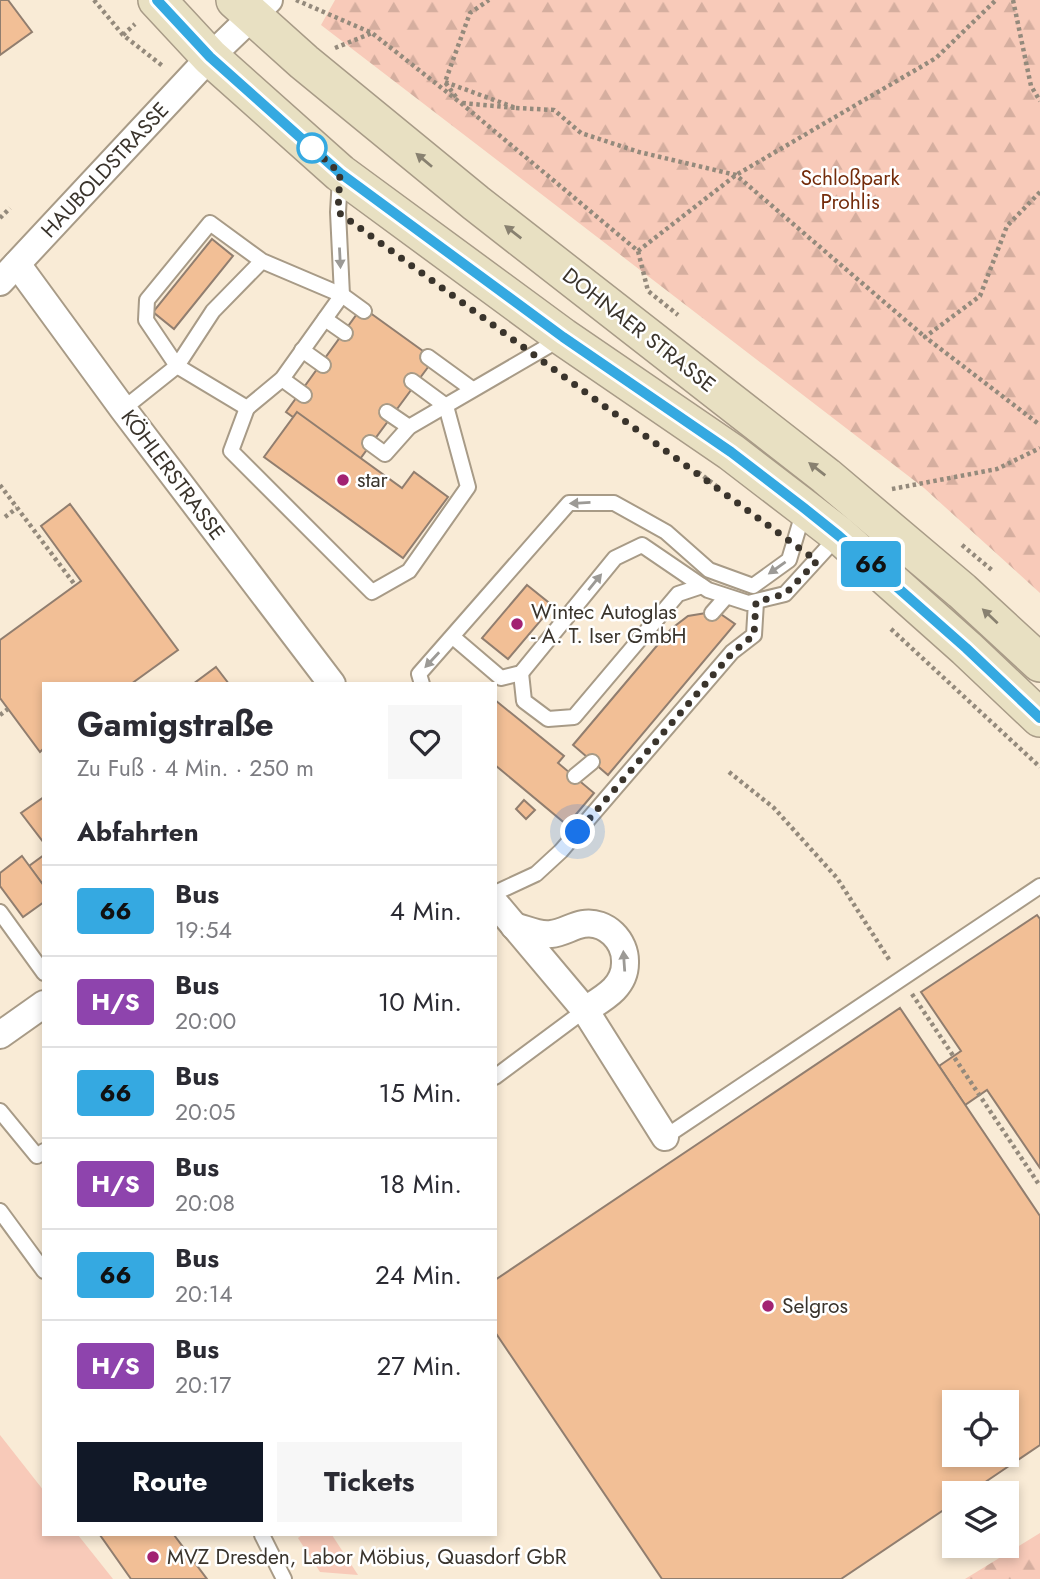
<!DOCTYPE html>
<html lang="de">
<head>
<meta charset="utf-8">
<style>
  :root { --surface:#fff; --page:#f7f7f7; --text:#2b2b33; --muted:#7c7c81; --line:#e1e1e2; --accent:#111827 }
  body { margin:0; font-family:Jost,sans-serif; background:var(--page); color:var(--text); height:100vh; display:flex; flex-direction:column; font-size:26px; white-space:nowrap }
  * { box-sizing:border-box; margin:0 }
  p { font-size:23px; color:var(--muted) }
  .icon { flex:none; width:38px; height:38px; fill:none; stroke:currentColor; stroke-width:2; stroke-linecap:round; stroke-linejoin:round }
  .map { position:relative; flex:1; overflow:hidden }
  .panel { position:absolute; left:42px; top:682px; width:455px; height:854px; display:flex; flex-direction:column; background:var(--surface); border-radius:0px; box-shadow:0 4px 10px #0003 }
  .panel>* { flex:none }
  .badge { padding:0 14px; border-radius:5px; font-size:24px; line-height:46px }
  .fabs { position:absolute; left:942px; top:1390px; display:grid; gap:14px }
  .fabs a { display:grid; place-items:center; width:77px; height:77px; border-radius:0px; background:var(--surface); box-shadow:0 4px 10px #0003; font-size:35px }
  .you { position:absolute; width:35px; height:35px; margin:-18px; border:5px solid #fff; border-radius:50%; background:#1a73e8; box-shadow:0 0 0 10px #1a73e833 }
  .map>.badge { position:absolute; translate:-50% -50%; box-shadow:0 0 0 4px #fff }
  h2 { padding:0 35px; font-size:26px; line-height:63px }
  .round { display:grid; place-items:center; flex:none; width:74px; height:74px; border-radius:0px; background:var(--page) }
  .summary { display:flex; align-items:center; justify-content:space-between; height:119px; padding:0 35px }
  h1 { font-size:33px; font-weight:700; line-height:52px }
  .primary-button { display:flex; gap:14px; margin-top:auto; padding:14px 35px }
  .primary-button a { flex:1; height:80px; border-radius:0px; background:var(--accent); color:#fff; font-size:28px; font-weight:700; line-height:80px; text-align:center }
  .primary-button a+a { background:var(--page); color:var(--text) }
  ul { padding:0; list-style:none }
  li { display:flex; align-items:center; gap:21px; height:91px; padding:0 35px; border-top:2px solid var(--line) }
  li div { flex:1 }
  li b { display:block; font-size:26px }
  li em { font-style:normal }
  li .badge { min-width:77px; font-weight:700; text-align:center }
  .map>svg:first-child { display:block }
  .grass { fill:#f8cab9 }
  .forest { fill:url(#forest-firs) }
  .building { fill:#f2bf96; stroke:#917e6f; stroke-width:2; fill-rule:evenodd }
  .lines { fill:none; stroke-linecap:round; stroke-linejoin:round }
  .lane-casing { stroke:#a89b87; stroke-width:18 }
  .street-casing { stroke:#a89b87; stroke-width:30 }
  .secondary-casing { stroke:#a89b87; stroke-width:40 }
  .path { stroke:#948a7c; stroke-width:4.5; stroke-dasharray:3.5 3.5; stroke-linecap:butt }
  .lane { stroke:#fff; stroke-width:14 }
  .street { stroke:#fff; stroke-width:26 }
  .secondary { stroke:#e8e0c2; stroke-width:37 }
  .oneway { fill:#888170 }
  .oneway2 { fill:#9c9a96 }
  .line-casing { stroke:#fff; stroke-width:16 }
  .line { stroke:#35a9e1; stroke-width:10 }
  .walk { stroke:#3a342c; stroke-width:7; stroke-dasharray:0 12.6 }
  .stop-dot { fill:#fff; stroke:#35a9e1; stroke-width:3.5 }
  .poi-dot { fill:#a22272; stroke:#fff; stroke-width:2.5 }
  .labels { text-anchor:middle; stroke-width:5; stroke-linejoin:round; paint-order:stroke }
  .street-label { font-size:21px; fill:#3a342c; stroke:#fff }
  .park-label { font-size:21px; fill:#742c0b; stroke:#fff }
  .poi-label { font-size:21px; fill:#3a342c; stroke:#fff; text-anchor:start }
</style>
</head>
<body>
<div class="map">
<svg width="1040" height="1579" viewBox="0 0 1040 1579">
  <defs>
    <pattern id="forest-firs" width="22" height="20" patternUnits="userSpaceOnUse" patternTransform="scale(1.75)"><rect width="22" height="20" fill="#f8cab9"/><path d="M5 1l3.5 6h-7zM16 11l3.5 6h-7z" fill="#d5ae9f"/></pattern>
  </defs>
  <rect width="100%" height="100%" fill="#f9ebd6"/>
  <g class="grass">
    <path d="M0,1435L44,1491V1535H78L113,1579H0Z"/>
    <path d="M302,1535H332L358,1575L320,1572L298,1538Z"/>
  </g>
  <g class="forest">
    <path d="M335,0H1040V593L924,488L321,25Z"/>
    <path d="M1040,1533V1579H965Z"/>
  </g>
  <g class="building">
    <path d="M0,0H8L32,32L0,55Z"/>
    <path d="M212,239L233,256L174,329L153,312Z"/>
    <path d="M362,307L434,359L357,463L286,412Z"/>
    <path d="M297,412L402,488L414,472L448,497L403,558L264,457Z"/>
    <path d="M70,504L178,650L131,684H44V748L40,752L0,698V640L81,581L41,526Z"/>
    <path d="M527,585L553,606L508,659L482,638Z"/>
    <path d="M706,613L722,615L735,624L608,775L573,745L671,629L688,616Z"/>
    <path d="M216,667L229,684H193Z"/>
    <path d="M495,700L564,756L558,763L594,793L567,825L495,765Z"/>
    <path d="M44,797V843L21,813Z"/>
    <path d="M524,800L535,810L526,819L516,809Z"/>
    <path d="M44,855V886L29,866Z"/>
    <path d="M22,856L44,886V902L23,917L0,886V873Z"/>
    <path d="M1037,915L1040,919V1168L987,1090L965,1105L939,1066L961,1051L921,992Z"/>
    <path d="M900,1008L1040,1216V1445L969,1493H954V1503L841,1579H662L495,1332V1280ZM954,1402H1006V1454H954Z"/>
    <path d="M100,1535H174L207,1579H131Z"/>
  </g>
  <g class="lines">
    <g class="lane-casing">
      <g id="lane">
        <path d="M262,261L210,223L147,300L146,320L177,366L213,311L262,261L342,295L364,311"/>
        <path d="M325,319L345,333"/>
        <path d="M302,350L323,365"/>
        <path d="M428,357L472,389"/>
        <path d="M282,379L304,395"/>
        <path d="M247,408L231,451L372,592L409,571L468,487L446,406L412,381"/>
        <path d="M123,409L177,366L247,408L282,379L342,295L338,212L340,178"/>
        <path d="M387,412L409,427"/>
        <path d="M370,443L385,454L409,427L562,338"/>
        <path d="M712,613L726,597"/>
        <path d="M453,637L501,678L521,673L615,558L642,545L708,590L748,603L785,594L838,536"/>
        <path d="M521,673L524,701L548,719L574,717L678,594L702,586"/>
        <path d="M422,684L419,674L569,503H614L666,532L709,570L753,586L789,560L804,510"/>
        <path d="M575,776L592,762"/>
        <path d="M495,893L536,874L561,851L732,652L754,635L756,602"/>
        <path d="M0,912L44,973"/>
        <path d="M495,1077L585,1010"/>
        <path d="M0,1111L37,1156L44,1151"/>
        <path d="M665,1137L1040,886"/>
        <path d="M0,1211L44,1271"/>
        <path d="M262,1535L284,1579"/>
      </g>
    </g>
    <g class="street-casing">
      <g id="street">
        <path d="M17,264L123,409L332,684"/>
        <path d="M0,282L210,57L269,0"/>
        <path d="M495,903L585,1010L665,1137"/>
        <path d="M514,926C526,929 539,936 551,934C562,933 572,926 583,924C606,920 626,941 625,963C625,987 604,998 585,1010"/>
        <path d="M0,1035L44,1004"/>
      </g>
    </g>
    <g class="secondary-casing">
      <g id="secondary">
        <path d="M157,0L210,57L340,173L563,337L731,452L804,508L839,535L966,648L1040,718"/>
        <path d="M235,0L304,62L476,203L826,476L962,591L1040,663"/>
      </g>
    </g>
    <g class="path">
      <path d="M94,0L123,35L164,67"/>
      <path d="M296,0L372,33L462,104L638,251L648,291L678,315"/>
      <path d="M1013,0L1031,86L1040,101"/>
      <path d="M123,35L135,24"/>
      <path d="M335,48L372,33"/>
      <path d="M445,82L516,108L462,103"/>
      <path d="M456,97L445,82L470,13L489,0"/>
      <path d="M516,108L554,110L581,133L639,152L736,175L925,337"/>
      <path d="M1040,192L1007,226L980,296L925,337L1040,425"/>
      <path d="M0,218L10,208"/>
      <path d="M638,251L736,175L936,58L996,0"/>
      <path d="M698,472L719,488"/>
      <path d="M0,485L75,585"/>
      <path d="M892,489L997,469L1040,448"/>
      <path d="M5,517L17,508"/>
      <path d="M962,545L993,571"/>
      <path d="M891,629L1040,767"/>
      <path d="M0,715L8,709"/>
      <path d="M729,772L774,808L837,878L890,961"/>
      <path d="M912,994L1040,1186"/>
    </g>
    <use href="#lane" class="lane"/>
    <use href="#street" class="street"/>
    <use href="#secondary" class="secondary"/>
  </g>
  <defs><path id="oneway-solid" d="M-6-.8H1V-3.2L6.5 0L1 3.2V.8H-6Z" transform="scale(1.75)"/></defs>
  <g class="oneway">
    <use href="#oneway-solid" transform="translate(424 160) rotate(-140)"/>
    <use href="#oneway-solid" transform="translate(513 232) rotate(-142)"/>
    <use href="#oneway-solid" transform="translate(817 469) rotate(-142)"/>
    <use href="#oneway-solid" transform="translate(990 616) rotate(-137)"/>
  </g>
  <g class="oneway2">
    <use href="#oneway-solid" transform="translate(340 258) rotate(87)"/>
    <use href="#oneway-solid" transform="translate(580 503) rotate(177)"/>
    <use href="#oneway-solid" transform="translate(777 568) rotate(145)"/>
    <use href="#oneway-solid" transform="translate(595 582) rotate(-51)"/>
    <use href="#oneway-solid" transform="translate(432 660) rotate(133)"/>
    <use href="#oneway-solid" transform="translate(624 961) rotate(-94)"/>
  </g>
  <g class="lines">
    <g class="line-casing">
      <path id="line" d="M157,0L210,57L340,173L563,337L731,452L804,508L839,536L966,648L1040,718"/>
    </g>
    <use href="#line" class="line"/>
    <path class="walk" d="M312,148L304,141L340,173L338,212L817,561L785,594L756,602L754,635L732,653L578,832"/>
  </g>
  <circle class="stop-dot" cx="312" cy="148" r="14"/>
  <g class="poi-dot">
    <circle cx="343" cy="480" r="7"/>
    <circle cx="517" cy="624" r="7"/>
    <circle cx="768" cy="1306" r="7"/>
    <circle cx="153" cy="1557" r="7"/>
  </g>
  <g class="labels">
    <g class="street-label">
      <text transform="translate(105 170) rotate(-47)" y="7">HAUBOLDSTRASSE</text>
      <text transform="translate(639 330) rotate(38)" y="7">DOHNAER STRASSE</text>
      <text transform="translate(173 475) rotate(53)" y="7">KÖHLERSTRASSE</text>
    </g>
    <g class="park-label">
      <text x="850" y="185">Schloßpark<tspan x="850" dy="24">Prohlis</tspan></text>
    </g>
    <g class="poi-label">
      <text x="357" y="487">star</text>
      <text x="531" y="619">Wintec Autoglas<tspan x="531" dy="24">- A. T. Iser GmbH</tspan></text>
      <text x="782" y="1313">Selgros</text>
      <text x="167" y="1564">MVZ Dresden, Labor Möbius, Quasdorf GbR</text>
    </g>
  </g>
</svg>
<div class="fabs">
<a><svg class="icon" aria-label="locate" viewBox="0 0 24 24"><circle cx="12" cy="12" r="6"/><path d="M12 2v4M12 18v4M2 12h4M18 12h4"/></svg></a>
<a><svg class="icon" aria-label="layers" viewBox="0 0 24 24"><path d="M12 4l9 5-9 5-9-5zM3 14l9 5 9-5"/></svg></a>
</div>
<div class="you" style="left:578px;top:832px"></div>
<b class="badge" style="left:871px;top:564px;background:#35a9e1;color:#111">66</b>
<section class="panel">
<div class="summary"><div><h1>Gamigstraße</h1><p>Zu Fuß · 4 Min. · 250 m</p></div><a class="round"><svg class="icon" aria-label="heart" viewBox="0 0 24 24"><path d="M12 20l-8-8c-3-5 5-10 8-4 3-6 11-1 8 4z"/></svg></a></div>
<h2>Abfahrten</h2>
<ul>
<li><span class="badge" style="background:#35a9e1;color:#111">66</span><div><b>Bus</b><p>19:54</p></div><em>4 Min.</em></li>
<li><span class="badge" style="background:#8e44ad;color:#fff">H/S</span><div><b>Bus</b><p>20:00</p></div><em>10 Min.</em></li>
<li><span class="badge" style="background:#35a9e1;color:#111">66</span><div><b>Bus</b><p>20:05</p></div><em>15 Min.</em></li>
<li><span class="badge" style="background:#8e44ad;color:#fff">H/S</span><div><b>Bus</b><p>20:08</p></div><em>18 Min.</em></li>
<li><span class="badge" style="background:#35a9e1;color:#111">66</span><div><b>Bus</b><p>20:14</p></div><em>24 Min.</em></li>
<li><span class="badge" style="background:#8e44ad;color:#fff">H/S</span><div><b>Bus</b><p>20:17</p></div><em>27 Min.</em></li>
</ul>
<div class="primary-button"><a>Route</a><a>Tickets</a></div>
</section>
</div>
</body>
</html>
